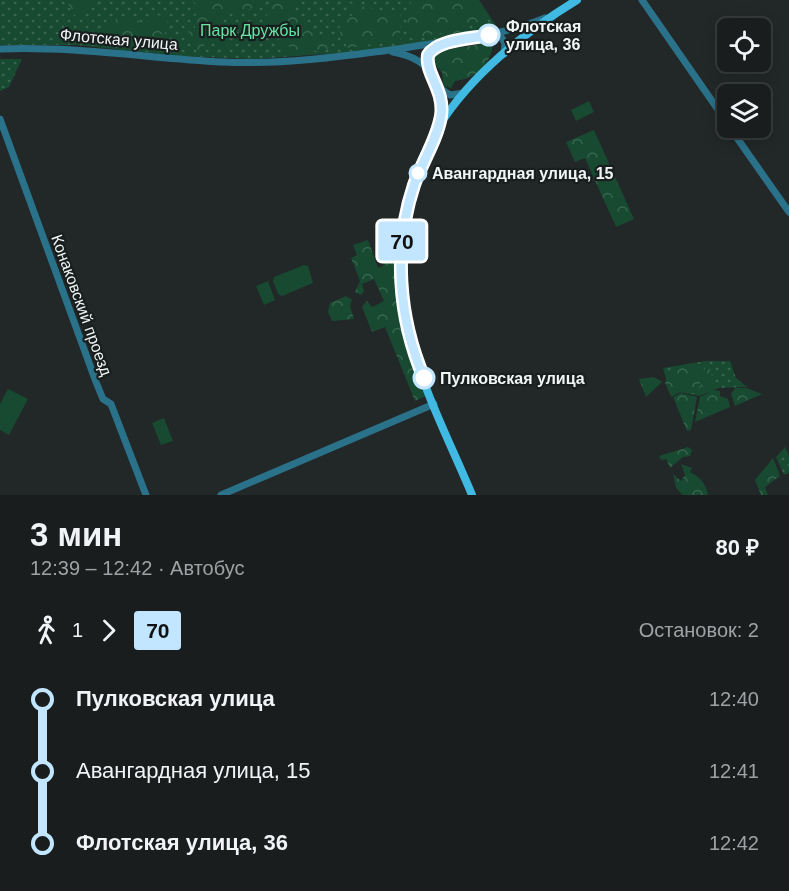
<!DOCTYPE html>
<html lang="ru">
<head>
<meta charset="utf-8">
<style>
  :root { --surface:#1a1d1e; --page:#232627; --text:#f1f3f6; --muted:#9fa2a4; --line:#383b3c }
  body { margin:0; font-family:Helvetica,sans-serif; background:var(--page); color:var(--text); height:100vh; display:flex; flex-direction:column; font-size:22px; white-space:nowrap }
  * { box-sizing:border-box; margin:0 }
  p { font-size:20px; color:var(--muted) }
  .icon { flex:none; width:33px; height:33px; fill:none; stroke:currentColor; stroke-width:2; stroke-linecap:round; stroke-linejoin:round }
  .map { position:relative; height:495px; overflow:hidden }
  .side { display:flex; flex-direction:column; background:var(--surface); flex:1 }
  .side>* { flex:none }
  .badge { padding:0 12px; border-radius:4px; font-size:21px; line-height:39px }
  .controls { position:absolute; left:717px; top:18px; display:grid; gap:12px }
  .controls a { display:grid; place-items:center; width:54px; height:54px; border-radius:9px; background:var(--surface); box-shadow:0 3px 15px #0003,0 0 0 2px var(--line); font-size:30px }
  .map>.badge { position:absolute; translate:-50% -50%; box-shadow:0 0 0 3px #fff }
  .legs { display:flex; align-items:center; gap:9px; height:66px; padding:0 30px; font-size:20px }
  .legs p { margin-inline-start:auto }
  .headline { display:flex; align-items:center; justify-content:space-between; height:102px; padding:0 30px }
  h1 { font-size:33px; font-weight:600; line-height:45px }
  ul { padding:0 30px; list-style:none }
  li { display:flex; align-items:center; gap:21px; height:72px; font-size:22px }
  li i { display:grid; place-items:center; width:9px; height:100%; margin:0 8px; background:currentColor }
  li i::after { content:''; width:15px; height:15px; margin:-8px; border:4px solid; border-radius:50%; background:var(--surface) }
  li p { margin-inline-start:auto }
  li:first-child i { background:linear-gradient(#0000 50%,currentColor 0) }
  li:last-child i { background:linear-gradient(currentColor 50%,#0000 0) }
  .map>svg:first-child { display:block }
  .grass { fill:url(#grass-dots) }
  .forest { fill:url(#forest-crowns) }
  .garden { fill:#174a31 }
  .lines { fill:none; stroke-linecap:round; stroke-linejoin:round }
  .minor { stroke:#2a728a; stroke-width:7 }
  .major { stroke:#40bae3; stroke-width:8 }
  .line-1-casing { stroke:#fff; stroke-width:14 }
  .line-1 { stroke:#c2e6ff; stroke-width:9 }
  .stop-1-dot { fill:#fff; stroke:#c2e6ff; stroke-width:3 }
  .labels { text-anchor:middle; stroke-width:4.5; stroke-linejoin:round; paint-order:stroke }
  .stop-label { font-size:16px; font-weight:bold; fill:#f2f5f5; stroke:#191e1e; text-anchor:start }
  .park-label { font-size:16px; fill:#66e5a5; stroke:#191e1e }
  .street-label { font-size:16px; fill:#f2f5f5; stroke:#191e1e }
</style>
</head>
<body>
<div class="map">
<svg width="789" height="495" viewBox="0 0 789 495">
  <defs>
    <pattern id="grass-dots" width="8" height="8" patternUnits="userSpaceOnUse" patternTransform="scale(1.5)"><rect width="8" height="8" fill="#174a31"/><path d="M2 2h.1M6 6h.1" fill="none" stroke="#39654f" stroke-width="1.8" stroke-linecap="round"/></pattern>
    <pattern id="forest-crowns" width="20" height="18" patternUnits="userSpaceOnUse" patternTransform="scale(1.5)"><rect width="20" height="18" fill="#174a31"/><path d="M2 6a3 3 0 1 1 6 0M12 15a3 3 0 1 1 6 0" fill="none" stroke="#39654f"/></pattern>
  </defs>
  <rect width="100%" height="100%" fill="#222728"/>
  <g class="grass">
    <path d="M0,0H479L499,30L461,39L354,52L253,59L176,56L77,45H0Z"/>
    <path d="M0,59H22L9,87L0,91Z"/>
    <path d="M705,361H730L736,378L747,387L713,388L699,396L680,392L671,397L663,368Z"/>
    <path d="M785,447L789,456V473L784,475L776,457Z"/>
  </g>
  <g class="forest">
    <path d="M66,0H91L80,17H76Z"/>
    <path d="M193,0H260V3L240,15L226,13L212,24L213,31L224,33L227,49H223L214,37L198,51L188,37V32L195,28V16L199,10Z"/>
    <path d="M270,0H293V17L306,19L307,25L316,36L327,35L332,49L289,54V45L283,47L279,40L280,26L272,22L266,14Z"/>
    <path d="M412,0H476L485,16L480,21L463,25L460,32L453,35L439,33L413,39C404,30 407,11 412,0Z"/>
    <path d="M349,3L382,11L397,10L400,14V41C394,39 358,47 348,48C341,32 336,35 343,15L352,16Z"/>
    <path d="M160,15L170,23L164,35L156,33L160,52L97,46L100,35L117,18L129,20L134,16L145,28L149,17L153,18Z"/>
    <path d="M494,39C491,64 479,78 455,81L451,88L443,86L442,72L430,60L435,51L477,45Z"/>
    <path d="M594,130L634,219L616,227L585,158L575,162L566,142Z"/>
    <path d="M382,236L396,237C391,294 407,343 426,396L415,401L385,327L372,332L362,307L367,301L372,307L384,301L374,279L362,284L364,291L361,295L355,292L360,281L351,258L357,255L353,245L368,240L378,268L384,265Z"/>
    <path d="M346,296L352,300L350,306L354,319L332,321L328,312L330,303Z"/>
    <path d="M704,363L698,394L680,391L669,392L665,383L674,368Z"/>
    <path d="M705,367L710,369L713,380L719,384V388L699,396Z"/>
    <path d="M654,377L662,382L646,397L639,379Z"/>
    <path d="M735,388H746L762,394L735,406L731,394Z"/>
    <path d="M713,390L720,391V396L728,399L730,407L695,422L700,397Z"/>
    <path d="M681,393L697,397L691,430L687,431L673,397Z"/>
    <path d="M688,447L692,450L690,456L683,457L670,468L666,459L661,460L659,456Z"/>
    <path d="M773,458L780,476L765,487L768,495H761L755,480Z"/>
    <path d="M681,464L692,468L690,472C700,477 706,484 708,495H683L676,488L673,474L681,481L685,475Z"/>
  </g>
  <g class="garden">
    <path d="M589,101L594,112L576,121L571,110Z"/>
    <path d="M304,265L308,266L313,283L282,296L278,294L273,281L274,277Z"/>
    <path d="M268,281L275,300L264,305L256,286Z"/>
    <path d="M8,389L28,399L9,435L0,430V404Z"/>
    <path d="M164,418L173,441L161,445L152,423Z"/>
  </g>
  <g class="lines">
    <g class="minor">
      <path d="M642,0L728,124"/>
      <path d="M495,35L501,37L505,43L504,54"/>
      <path d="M0,49C75,46 148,58 222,62C282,65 345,56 404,48C452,40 499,37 545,18"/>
      <path d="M393,52C433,59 446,86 439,125"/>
      <path d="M430,69L428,55L441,46"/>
      <path d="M440,88L450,95L464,93"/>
      <path d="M0,119L96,382L103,399L111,404L146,495"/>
      <path d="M730,128L789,212"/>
      <path d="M221,495L434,404"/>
    </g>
    <path class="major" d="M472,495C450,442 422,389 409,333C392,265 402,186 439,126C471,75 526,31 577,0"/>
  </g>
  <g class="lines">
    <g class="line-1-casing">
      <path id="line-1" d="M424,378C398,317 393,248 414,185C422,162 437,140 441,116C445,90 425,74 428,55C438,39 472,39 489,35"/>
    </g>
    <use href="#line-1" class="line-1"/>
  </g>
  <g class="stop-1-dot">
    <circle cx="489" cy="35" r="10"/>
    <circle cx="418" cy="173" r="8"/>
    <circle cx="424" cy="378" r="10"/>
  </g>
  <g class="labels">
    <g class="stop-label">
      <text x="506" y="32">Флотская<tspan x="506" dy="18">улица, 36</tspan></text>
      <text x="432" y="179">Авангардная улица, 15</text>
      <text x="440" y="384">Пулковская улица</text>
    </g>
    <g class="park-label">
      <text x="250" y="36">Парк Дружбы</text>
    </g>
    <g class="street-label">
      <text transform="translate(119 39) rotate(5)" y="6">Флотская улица</text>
      <text transform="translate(82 305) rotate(70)" y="6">Конаковский проезд</text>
    </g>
  </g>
</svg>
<div class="controls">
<a><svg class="icon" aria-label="locate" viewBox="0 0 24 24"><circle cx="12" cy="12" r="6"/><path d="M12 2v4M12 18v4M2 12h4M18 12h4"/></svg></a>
<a><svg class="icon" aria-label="layers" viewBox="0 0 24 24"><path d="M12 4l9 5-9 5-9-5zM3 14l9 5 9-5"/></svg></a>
</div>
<b class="badge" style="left:402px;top:241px;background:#c2e6ff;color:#111">70</b>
</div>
<section class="side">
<div class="headline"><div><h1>3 мин</h1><p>12:39 – 12:42 · Автобус</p></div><b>80 ₽</b></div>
<div class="legs"><svg class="icon" aria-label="walk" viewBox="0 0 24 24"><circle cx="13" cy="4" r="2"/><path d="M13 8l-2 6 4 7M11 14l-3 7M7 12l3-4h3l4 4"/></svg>1<svg class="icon" aria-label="forward" viewBox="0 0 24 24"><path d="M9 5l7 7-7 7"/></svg><b class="badge" style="background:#c2e6ff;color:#111">70</b><p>Остановок: 2</p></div>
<ul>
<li><i style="color:#c2e6ff"></i><b>Пулковская улица</b><p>12:40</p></li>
<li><i style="color:#c2e6ff"></i><span>Авангардная улица, 15</span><p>12:41</p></li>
<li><i style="color:#c2e6ff"></i><b>Флотская улица, 36</b><p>12:42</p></li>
</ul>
</section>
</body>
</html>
